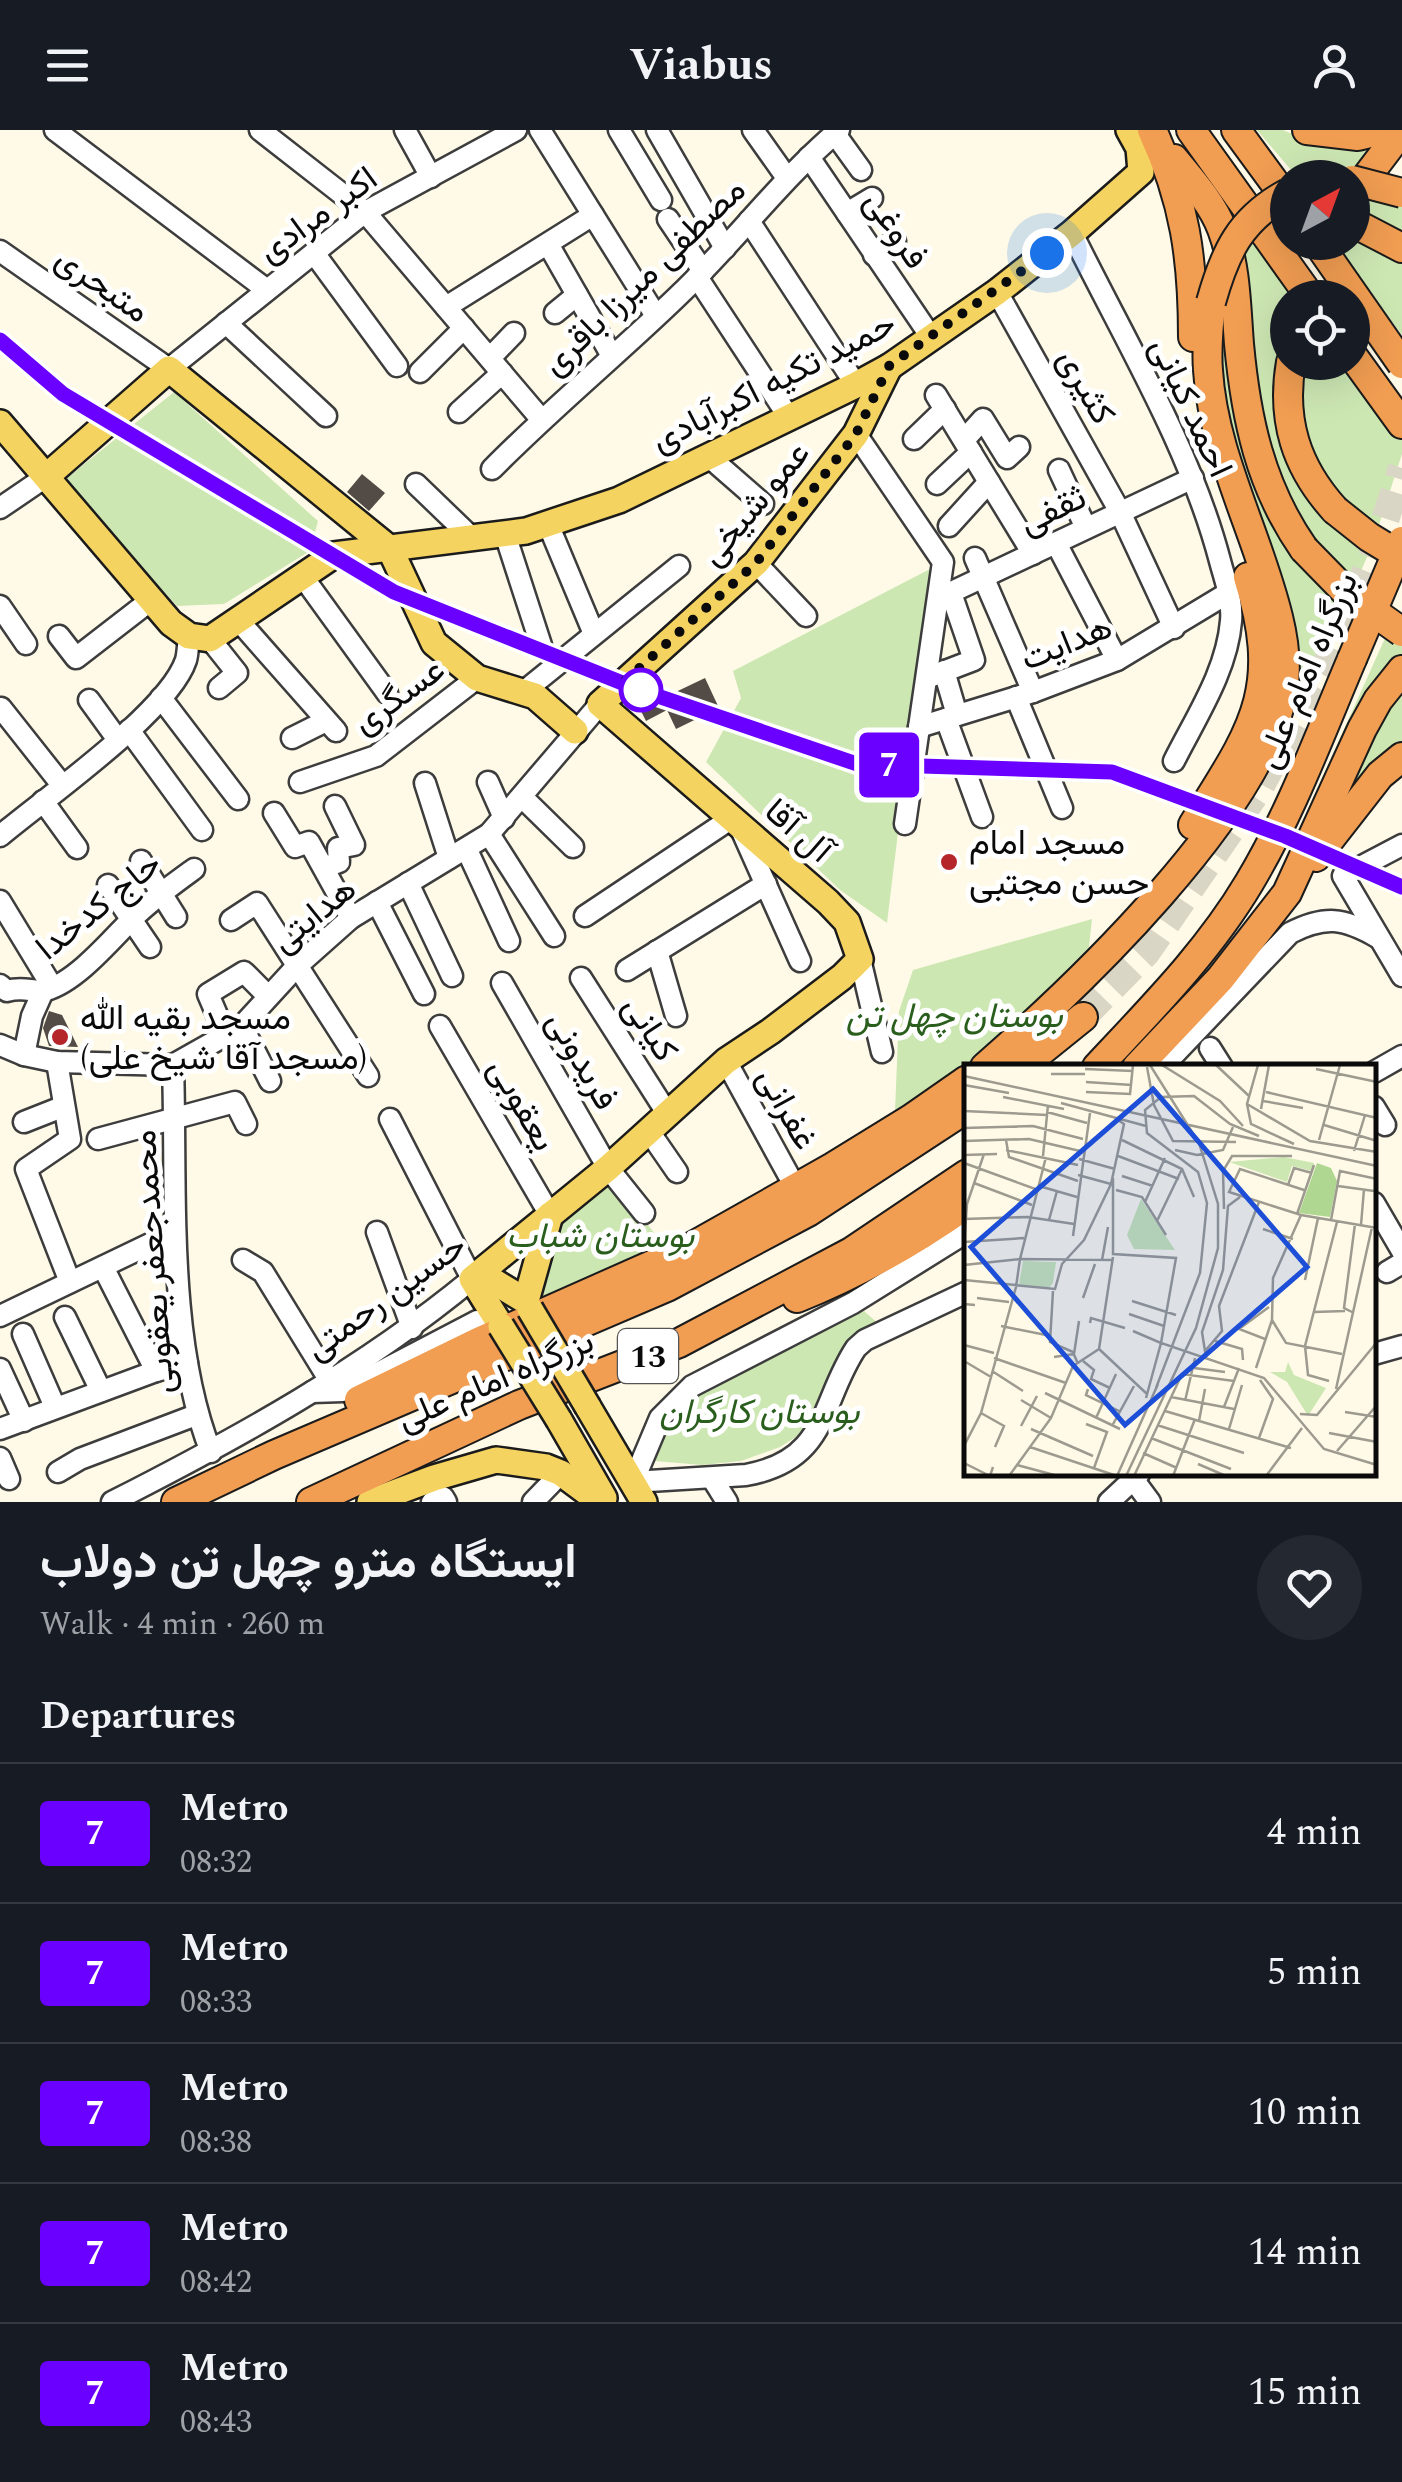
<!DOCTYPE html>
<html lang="en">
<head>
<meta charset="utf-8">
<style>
  :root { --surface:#171b24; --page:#242831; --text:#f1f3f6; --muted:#9ea1a6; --line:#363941 }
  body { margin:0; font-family:Spectral,Vazirmatn,serif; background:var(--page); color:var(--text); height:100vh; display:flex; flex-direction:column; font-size:38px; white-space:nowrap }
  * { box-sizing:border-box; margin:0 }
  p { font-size:32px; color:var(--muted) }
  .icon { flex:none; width:55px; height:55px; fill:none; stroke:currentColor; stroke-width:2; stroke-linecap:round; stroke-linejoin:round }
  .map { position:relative; height:1372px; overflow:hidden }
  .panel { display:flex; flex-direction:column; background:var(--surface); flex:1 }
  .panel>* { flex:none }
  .badge { padding:0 20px; border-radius:8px; font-size:35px; line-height:65px }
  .needle { width:65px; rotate:41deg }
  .controls { position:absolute; left:1270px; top:30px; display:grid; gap:20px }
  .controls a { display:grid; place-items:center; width:100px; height:100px; border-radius:50%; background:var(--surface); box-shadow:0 10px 40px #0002; font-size:50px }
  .you { position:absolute; width:50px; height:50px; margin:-25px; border:8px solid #fff; border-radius:50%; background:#1a73e8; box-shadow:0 0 0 15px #1a73e833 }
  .map>.badge { position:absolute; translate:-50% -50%; box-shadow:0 0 0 5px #fff }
  h2 { padding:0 40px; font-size:38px; line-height:90px }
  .round { display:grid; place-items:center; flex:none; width:105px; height:105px; border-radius:52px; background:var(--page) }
  .head { display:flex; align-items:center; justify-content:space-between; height:170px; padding:0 40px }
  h1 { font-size:48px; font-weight:700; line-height:75px }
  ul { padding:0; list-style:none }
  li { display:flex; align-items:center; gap:30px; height:140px; padding:0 40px; border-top:2px solid var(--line) }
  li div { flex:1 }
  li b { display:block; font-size:38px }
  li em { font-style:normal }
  li .badge { min-width:110px; font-weight:700; text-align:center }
  header { display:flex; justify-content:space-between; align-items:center; height:130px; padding:0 40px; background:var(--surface); font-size:45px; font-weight:700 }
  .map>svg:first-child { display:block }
  .green { fill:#cde7b3 }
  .building { fill:#524b46 }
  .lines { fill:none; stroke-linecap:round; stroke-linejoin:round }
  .highway-tunnel { stroke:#dad6c6; stroke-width:28; stroke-dasharray:28 14; stroke-linecap:butt }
  .minor-casing { stroke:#3d3d3d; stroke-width:25 }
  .major-casing { stroke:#1b1b1b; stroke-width:30 }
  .highway-casing { stroke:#1b1b1b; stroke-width:32 }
  .minor { stroke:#fff; stroke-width:20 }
  .major { stroke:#f5d360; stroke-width:25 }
  .highway { stroke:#f19d52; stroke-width:28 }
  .major-bridge-casing { stroke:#1b1b1b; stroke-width:30; stroke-linecap:butt }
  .highway-bridge-casing { stroke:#1b1b1b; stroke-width:32; stroke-linecap:butt }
  .major-bridge { stroke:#f5d360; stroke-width:25 }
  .highway-bridge { stroke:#f19d52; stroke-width:28 }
  .line-casing { stroke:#fff; stroke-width:22 }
  .line { stroke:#6a00ff; stroke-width:15 }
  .walk { stroke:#0a0a0a; stroke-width:10; stroke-dasharray:0 18 }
  .stop-dot { fill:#fff; stroke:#6a00ff; stroke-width:5 }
  .poi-dot { fill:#b5262b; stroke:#fff; stroke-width:4 }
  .labels { text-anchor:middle; stroke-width:10; stroke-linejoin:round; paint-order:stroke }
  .shield { fill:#fff; stroke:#545454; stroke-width:2.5 }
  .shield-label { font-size:32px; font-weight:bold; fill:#0a0a0a }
  .street-label { font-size:35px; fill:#0a0a0a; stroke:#fff }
  .poi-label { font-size:35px; fill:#0a0a0a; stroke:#fff; text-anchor:start }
  .park-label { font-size:35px; font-style:italic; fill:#2a5e1d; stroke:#fff }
  .inset-road { fill:none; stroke:#9d9a8f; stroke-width:2.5 }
  .view { fill:#1d4ed8; fill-opacity:0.15; stroke:#1d4ed8; stroke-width:5 }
  .inset-edge { fill:none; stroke:#0a0a0a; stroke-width:5 }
</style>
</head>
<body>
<header><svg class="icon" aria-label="menu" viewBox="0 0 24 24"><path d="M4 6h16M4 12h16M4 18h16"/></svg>Viabus<svg class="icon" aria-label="person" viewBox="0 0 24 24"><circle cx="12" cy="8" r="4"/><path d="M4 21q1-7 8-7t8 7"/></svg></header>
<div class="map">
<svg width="1402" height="1372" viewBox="0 0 1402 1372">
  <rect width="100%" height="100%" fill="#fffae7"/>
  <g class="green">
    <path d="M1257,0H1283L1304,9L1373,14L1357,45L1326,43L1297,47Z"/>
    <path d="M1352,57L1402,70V111L1353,85Z"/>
    <path d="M1353,99L1402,125V205L1334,113L1352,112Z"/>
    <path d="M1251,100L1301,167L1288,168L1287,217L1280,256L1281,280L1371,418L1354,457L1295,390L1266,321L1243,166L1244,109Z"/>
    <path d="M1220,172C1229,241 1232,311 1265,374C1281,404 1324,448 1347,476L1277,608L1290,557L1218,262Z"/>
    <path d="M1298,233H1348L1402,309V324L1376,404L1354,389L1303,323Z"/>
    <path d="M174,262L318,391L310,421L224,474L177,476L63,351Z"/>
    <path d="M930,439L887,793L840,760L706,632L741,568L733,541Z"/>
    <path d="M1386,506L1402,514V532L1291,717Z"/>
    <path d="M1402,551V616L1319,710Z"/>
    <path d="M1092,789L1088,826L977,937H967L913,989L895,981L899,881L913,840Z"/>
    <path d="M608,1044L666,1118L540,1176L555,1092Z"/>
    <path d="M864,1181L880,1195L848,1210L815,1295L780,1317L741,1331L702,1335L655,1331L670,1293L704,1262Z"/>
  </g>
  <g class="building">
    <path d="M362,344L385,363L369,381L347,362Z"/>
    <path d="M705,548L719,578L676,599L667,580L646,591L640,579Z"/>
    <path d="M49,881L62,885L78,917L49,916L43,898Z"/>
  </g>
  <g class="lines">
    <path class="highway-tunnel" d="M1083,887L1146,823L1259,659L1331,525L1377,415L1402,338"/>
    <g class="minor-casing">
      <g id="minor">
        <path d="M55,0L267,160"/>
        <path d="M260,0L365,82L541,289"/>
        <path d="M405,0L431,47"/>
        <path d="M540,0L656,186"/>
        <path d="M619,0L661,70"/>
        <path d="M657,0L725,118"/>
        <path d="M753,0L787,48"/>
        <path d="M835,4L861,40"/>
        <path d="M809,27L931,207"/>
        <path d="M847,83L872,68"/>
        <path d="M668,89L703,141"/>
        <path d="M749,91L856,255"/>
        <path d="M1072,103C1124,209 1190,317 1220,431C1225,450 1233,471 1231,491C1227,541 1196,587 1174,631"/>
        <path d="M548,114L612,226"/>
        <path d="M0,121L169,239L365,82L516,0"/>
        <path d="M314,123L397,236"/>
        <path d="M874,125L895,111"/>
        <path d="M697,147L788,286"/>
        <path d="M997,162L1120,382L1174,498"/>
        <path d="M446,177L593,85"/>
        <path d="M555,183L577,165"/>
        <path d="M226,193L326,286"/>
        <path d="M490,228L514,203"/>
        <path d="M420,242L464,198"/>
        <path d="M936,265L1033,424"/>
        <path d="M459,282L502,243"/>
        <path d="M856,304L943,432L905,694"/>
        <path d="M914,309L945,279"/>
        <path d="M964,310L983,289L1007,328L1019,317"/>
        <path d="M708,326L763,374"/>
        <path d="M492,339C551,279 617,225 678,166C734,113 780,50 839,0"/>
        <path d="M1059,340L1086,398"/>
        <path d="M416,354L472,408"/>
        <path d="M937,354L971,322"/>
        <path d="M0,378L47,346"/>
        <path d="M548,394L594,504"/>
        <path d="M949,396L989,352"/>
        <path d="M505,404L541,515"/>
        <path d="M1056,413L1117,530"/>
        <path d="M975,428L1033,562"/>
        <path d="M756,433L806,486"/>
        <path d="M303,447L387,563"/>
        <path d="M939,468L1193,348"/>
        <path d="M0,476L26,514"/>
        <path d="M239,491L336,601"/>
        <path d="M59,506L76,528L151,470"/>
        <path d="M210,509L237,543L219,558"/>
        <path d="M944,541L957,585"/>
        <path d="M927,548L974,530L951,463"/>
        <path d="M522,563L679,436"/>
        <path d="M1016,567L1062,678"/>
        <path d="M161,568L238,669"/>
        <path d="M89,570L118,610"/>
        <path d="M1,578L62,655"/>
        <path d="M946,589L982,687"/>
        <path d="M919,597L1033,562L1117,530L1228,463"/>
        <path d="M129,600L202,700"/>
        <path d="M292,608L326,591"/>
        <path d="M300,652L376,626L477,548"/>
        <path d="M488,652L504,688"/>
        <path d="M425,653L449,728"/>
        <path d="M523,668L573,717"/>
        <path d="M43,671L77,718"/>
        <path d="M274,683L295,717L309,712L351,788"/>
        <path d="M740,697L800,831"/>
        <path d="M489,704L554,806"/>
        <path d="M0,706C45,668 169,582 186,530C188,523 188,513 189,506"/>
        <path d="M1402,715L1343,746L1402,846"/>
        <path d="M467,720L509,811"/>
        <path d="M141,731L176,787"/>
        <path d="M326,737L339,732L338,718L354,715L335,676"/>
        <path d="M408,753L452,846"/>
        <path d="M108,755L150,817"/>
        <path d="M0,771L48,850L32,886L24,925"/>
        <path d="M377,772L424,864"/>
        <path d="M585,786L732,688"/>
        <path d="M231,790L257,773L368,946"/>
        <path d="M657,821L676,886"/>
        <path d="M860,829L882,922"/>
        <path d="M627,840L766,754"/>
        <path d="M581,848L667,983"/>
        <path d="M502,853L608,1038L644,1083"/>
        <path d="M0,855L7,861C24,856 34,863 46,860C76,852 111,810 132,789C151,770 172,755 194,739"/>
        <path d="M217,885L208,864L244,842L268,866"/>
        <path d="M242,896L270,951"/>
        <path d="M440,896L550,1085"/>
        <path d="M0,915L24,925L57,932L173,935L242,896L297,836L351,788L489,704L600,574"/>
        <path d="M1210,918L1222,937"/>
        <path d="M726,931L794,1055"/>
        <path d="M57,932L70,1009L26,1039L70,1152"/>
        <path d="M173,935C177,1057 166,1209 211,1322"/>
        <path d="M1162,937L1290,803C1325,785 1344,788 1377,807"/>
        <path d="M1374,942L1402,926"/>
        <path d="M1374,977L1385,995"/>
        <path d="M24,992L62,977"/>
        <path d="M648,1000L677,1042"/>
        <path d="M98,1009L235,972L246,994"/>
        <path d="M1374,1073L1402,1121"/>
        <path d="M377,1102L412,1198"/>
        <path d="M967,1102L853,1173L692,1256L660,1288L633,1352L746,1345C829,1330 820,1272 856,1218L865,1210L967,1162"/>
        <path d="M243,1130L263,1142L330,1251"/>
        <path d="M103,1137L156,1241"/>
        <path d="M1387,1142L1402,1133"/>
        <path d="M0,1186L154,1112"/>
        <path d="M65,1187L101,1261"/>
        <path d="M23,1204L55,1277"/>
        <path d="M1374,1224L1402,1216"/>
        <path d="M0,1239L24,1291"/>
        <path d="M312,1262L343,1261L477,1191L498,1192"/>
        <path d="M0,1299L156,1241L187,1233"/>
        <path d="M0,1328L9,1349"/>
        <path d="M58,1342L80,1329L196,1285"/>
        <path d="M712,1348L727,1372"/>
        <path d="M1133,1349L1150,1372"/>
        <path d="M112,1372C238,1308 363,1239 472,1149L390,989"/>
        <path d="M432,1372L443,1367L446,1372"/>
        <path d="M533,1372L561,1343"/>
        <path d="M1109,1372L1139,1344"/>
      </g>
    </g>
    <g class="major-casing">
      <g id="major">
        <path d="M0,293L171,493L189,506L210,509L334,425L526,401L619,370L856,255L889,237L997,162L1072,103L1141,42L1139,18L1129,0"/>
        <path d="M47,346L169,239L390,419L434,513L477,548L535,566L575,601"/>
        <path d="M480,1143L526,1171L530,1179"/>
        <path d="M526,1171L550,1085"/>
        <path d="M501,1196L472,1149L608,1038L726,931L771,901L842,847L860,829L847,792L828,772L600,574L756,433L856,304L889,237"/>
        <path d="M588,1277L644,1372"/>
        <path d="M559,1290L604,1368"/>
        <path d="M370,1372L434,1348L496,1330L546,1337L561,1343L600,1372"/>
      </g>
    </g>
    <g class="highway-casing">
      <g id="highway">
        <path d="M1152,0C1185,71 1193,129 1193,207"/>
        <path d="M1191,0L1311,168"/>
        <path d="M1236,0L1288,71"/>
        <path d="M1307,0L1358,6L1383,0"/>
        <path d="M1174,29C1192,51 1212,73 1222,99C1236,136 1236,176 1239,214C1246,289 1260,356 1304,419"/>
        <path d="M1352,66L1402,0"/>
        <path d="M1352,92L1402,118"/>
        <path d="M1352,225L1402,294"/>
        <path d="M1291,232C1281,290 1296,337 1335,380"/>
        <path d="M1193,695C1252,600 1284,562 1248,447"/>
        <path d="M1316,727L1380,645L1402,627"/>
        <path d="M985,937C1077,857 1260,683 1283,562C1287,537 1284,511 1278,487C1258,404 1213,325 1208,240C1206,217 1209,194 1211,172"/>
        <path d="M1021,937L1083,887"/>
        <path d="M1097,937C1151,879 1208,822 1249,753C1291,683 1320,604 1352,529"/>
        <path d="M1137,937L1220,849L1287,763L1362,599L1378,570L1402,540"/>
        <path d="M797,1168C857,1144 915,1111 967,1074"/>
        <path d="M359,1270L478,1212L688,1119L833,1037L911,989L967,950"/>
        <path d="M176,1372L274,1325L667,1157L808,1082L967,978"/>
        <path d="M311,1372L519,1275L679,1213L851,1122L967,1044"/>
      </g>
    </g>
    <use href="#minor" class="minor"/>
    <use href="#major" class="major"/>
    <use href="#highway" class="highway"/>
    <g class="major-bridge-casing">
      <g id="major-bridge">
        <path d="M530,1179L588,1277"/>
        <path d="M501,1196L559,1290"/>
      </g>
    </g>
    <g class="highway-bridge-casing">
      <g id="highway-bridge">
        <path d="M1352,50L1402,63"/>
        <path d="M1317,112L1402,234"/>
        <path d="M1211,172C1225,122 1240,89 1288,63"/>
        <path d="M1335,380L1369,407L1402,427"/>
        <path d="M1304,419L1347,463L1402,502"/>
        <path d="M1352,529L1402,411"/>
      </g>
    </g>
    <use href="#major-bridge" class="major-bridge"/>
    <use href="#highway-bridge" class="highway-bridge"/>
  </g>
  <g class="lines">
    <g class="line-casing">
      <path id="line" d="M0,210L63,264L394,462L640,560L857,634L1112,642L1285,706L1402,757"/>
    </g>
    <use href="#line" class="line"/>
    <path class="walk" d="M641,560L626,550L756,433L856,304L889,236L1047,123"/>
  </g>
  <circle class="stop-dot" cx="641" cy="560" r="20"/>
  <g class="poi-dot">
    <circle cx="949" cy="732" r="10"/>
    <circle cx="60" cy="907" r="10"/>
  </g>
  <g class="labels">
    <rect class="shield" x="618" y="1199" width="60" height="54" rx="8"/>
    <g class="shield-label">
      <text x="648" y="1237">13</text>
    </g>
    <g class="street-label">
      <text transform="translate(317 84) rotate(-36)" y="12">اکبر مرادی</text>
      <text transform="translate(897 99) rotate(56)" y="12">فروغی</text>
      <text transform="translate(643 146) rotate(-44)" y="12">مصطفی میرزا باقری</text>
      <text transform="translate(103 154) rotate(35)" y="12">متبحری</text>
      <text transform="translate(773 251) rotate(-27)" y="12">حمید تکیه اکبرآبادی</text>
      <text transform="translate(1087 256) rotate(61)" y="12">کثیری</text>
      <text transform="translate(1192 277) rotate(65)" y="12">احمد کیانی</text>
      <text transform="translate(754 373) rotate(-50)" y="12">عمو شیخی</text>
      <text transform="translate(1052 379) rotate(-26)" y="12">ثقفی</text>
      <text transform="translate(1066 512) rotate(-22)" y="12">هدایت</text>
      <text transform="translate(1306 540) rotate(-67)" y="12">بزرگراه امام علی</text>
      <text transform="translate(398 565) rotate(-36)" y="12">عسگری</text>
      <text transform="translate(799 700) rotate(41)" y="12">آل آقا</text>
      <text transform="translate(98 775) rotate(-39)" y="12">حاج کدخدا</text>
      <text transform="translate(313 784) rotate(-39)" y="12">هدایتی</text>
      <text transform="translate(651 898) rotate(57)" y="12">کیانی</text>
      <text transform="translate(583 930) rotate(60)" y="12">فریدونی</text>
      <text transform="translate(523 974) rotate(60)" y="12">یعقوبی</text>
      <text transform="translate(788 978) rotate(61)" y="12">غفرانی</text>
      <text transform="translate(152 1132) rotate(-94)" y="12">محمدجعفر یعقوبی</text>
      <text transform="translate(385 1166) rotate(-36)" y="12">حسین رحمتی</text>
      <text transform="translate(495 1249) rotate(-23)" y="12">بزرگراه امام علی</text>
    </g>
    <g class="poi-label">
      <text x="969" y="724">مسجد امام<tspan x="969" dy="40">حسن مجتبی</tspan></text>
      <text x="80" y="899">مسجد بقیه الله<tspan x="80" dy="40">(مسجد آقا شیخ علی)</tspan></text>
    </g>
    <g class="park-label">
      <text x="954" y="897">بوستان چهل تن</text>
      <text x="600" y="1117">بوستان شباب</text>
      <text x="759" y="1293">بوستان کارگران</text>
    </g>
  </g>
  <g transform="translate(964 934)">
    <rect width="412" height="412" fill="#fffae7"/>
    <path d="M320,93L350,99L348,107L328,102L323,118L265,98ZM177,135L211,186L170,185L163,171ZM59,197L92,198L89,219L84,225L55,221ZM324,298L330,311L362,324L344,352L323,318L306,308H321Z" fill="#cde7b3"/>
    <path d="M353,99L367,104L373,117L366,153L335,149Z" fill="#b0d792"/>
    <path class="inset-road" d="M198,1L256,37L279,62M252,1L285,32M294,1L283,40L287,60L330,80M183,3L190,41L209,77L272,78M121,5L169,7M352,5L413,18M87,10H121M0,12L413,102M122,18L168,21M0,21L45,29M122,28L166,30L169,1M302,28L413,54M39,33L100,45M299,37L339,44M97,39L182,62M283,40L346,77L413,88M297,45L305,1M0,47L83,51M83,48L123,59M360,61L413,77M0,64L69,62L119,75M42,76L45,93L114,117M158,76L218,105L230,133M355,76L376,1M0,77L65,75L116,87M42,86L114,101M211,86L233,91L259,86L269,63M390,87L401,51M0,91L33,90M79,92L84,41M154,92L215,115M115,95L151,105M0,99L74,126M114,111L147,120M158,112L189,122M149,114V190L212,194L197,279L300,314L360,385L413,401M10,119L68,141M324,121L330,104L348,109M75,122L113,133M374,122L410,127M152,126L178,133L202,171M340,126L276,105L265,128L337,151L413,164M276,133L264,142L259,206L238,268L241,287L258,267L255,242L295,138M181,138L201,94M260,145L259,107L268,92H328M333,150L350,101M0,155L64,153L110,160M85,156L93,127M367,156L376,107L413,115M193,157L218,105M397,161L400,125M299,165L329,175M109,172L126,49M0,178L60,174M0,182L3,140L20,90M138,196L144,163M0,201L56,195L82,93M0,216L91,225L98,200L120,176L147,120L160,60L154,56M1,216L0,240L11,241M341,216L354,154M52,223L56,195L149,196M89,227L86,278L109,288L114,300M13,234L45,238M119,234L131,200M168,237L212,251M350,248L381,247M388,248L380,244L391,160M165,250L200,262M308,256L322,279L378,290M126,259L127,254L161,264M37,262L87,272M169,267L197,279L182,334M301,275L275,265L305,243M251,277L278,285L279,296M0,281L30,289M135,285L183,330M90,293L110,290L115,257M30,294L102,319M0,297L27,313M119,297L130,306L127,315L146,324M230,304L261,308M292,304L308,256L309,214L337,151M28,307L59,327M365,317L344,311L341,282L373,158M192,324L236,209L243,139L234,108L183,69L181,46L197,33L230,32L266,60L295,72M124,325L122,331L155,347M372,325L408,163M81,329L156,365M207,333L270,345M57,336L87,354M221,337L231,294M260,343L275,304M201,347L327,384M381,348L413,353M17,349L40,362L31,383M336,350L353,351L413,278M132,354L152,310M235,357L241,325M122,360L143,368L130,404M193,361L280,389M57,362L73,332M148,362L170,322M67,365L129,392M265,365L278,321M365,369L413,378M187,374L267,405M295,374L309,335L296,316M0,382L17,349L52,223M66,383L150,411M373,387L413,341M179,389L213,404M0,399L26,412L29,403M234,400L262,412M53,401L94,412M45,412L87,354L109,302L135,285L149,193M153,412L194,320M162,412L232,264L254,184V140L235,79L186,1M170,412L218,310L270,317M209,412L231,355M302,412L338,364"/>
    <path class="view" d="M189,25L343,203L161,361L7,183Z"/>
    <rect width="412" height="412" class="inset-edge"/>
  </g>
</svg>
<div class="controls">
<a><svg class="needle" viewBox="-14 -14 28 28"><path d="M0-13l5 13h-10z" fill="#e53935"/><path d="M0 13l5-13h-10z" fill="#9ea1a6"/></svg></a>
<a><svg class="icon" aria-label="locate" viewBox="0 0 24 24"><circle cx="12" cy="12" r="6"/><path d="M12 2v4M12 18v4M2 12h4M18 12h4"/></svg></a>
</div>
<div class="you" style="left:1047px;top:123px"></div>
<b class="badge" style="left:889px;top:635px;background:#6a00ff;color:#fff">7</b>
</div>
<section class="panel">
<div class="head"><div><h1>ایستگاه مترو چهل تن دولاب</h1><p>Walk · 4 min · 260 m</p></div><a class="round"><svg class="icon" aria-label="heart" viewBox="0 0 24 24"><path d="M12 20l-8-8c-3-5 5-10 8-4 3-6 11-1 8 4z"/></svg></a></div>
<h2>Departures</h2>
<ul>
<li><span class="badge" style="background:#6a00ff;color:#fff">7</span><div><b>Metro</b><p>08:32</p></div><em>4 min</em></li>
<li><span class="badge" style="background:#6a00ff;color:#fff">7</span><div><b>Metro</b><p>08:33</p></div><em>5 min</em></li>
<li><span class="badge" style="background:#6a00ff;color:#fff">7</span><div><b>Metro</b><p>08:38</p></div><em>10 min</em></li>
<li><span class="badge" style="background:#6a00ff;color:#fff">7</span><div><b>Metro</b><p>08:42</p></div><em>14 min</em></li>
<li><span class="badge" style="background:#6a00ff;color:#fff">7</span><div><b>Metro</b><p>08:43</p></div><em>15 min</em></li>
</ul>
</section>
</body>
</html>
